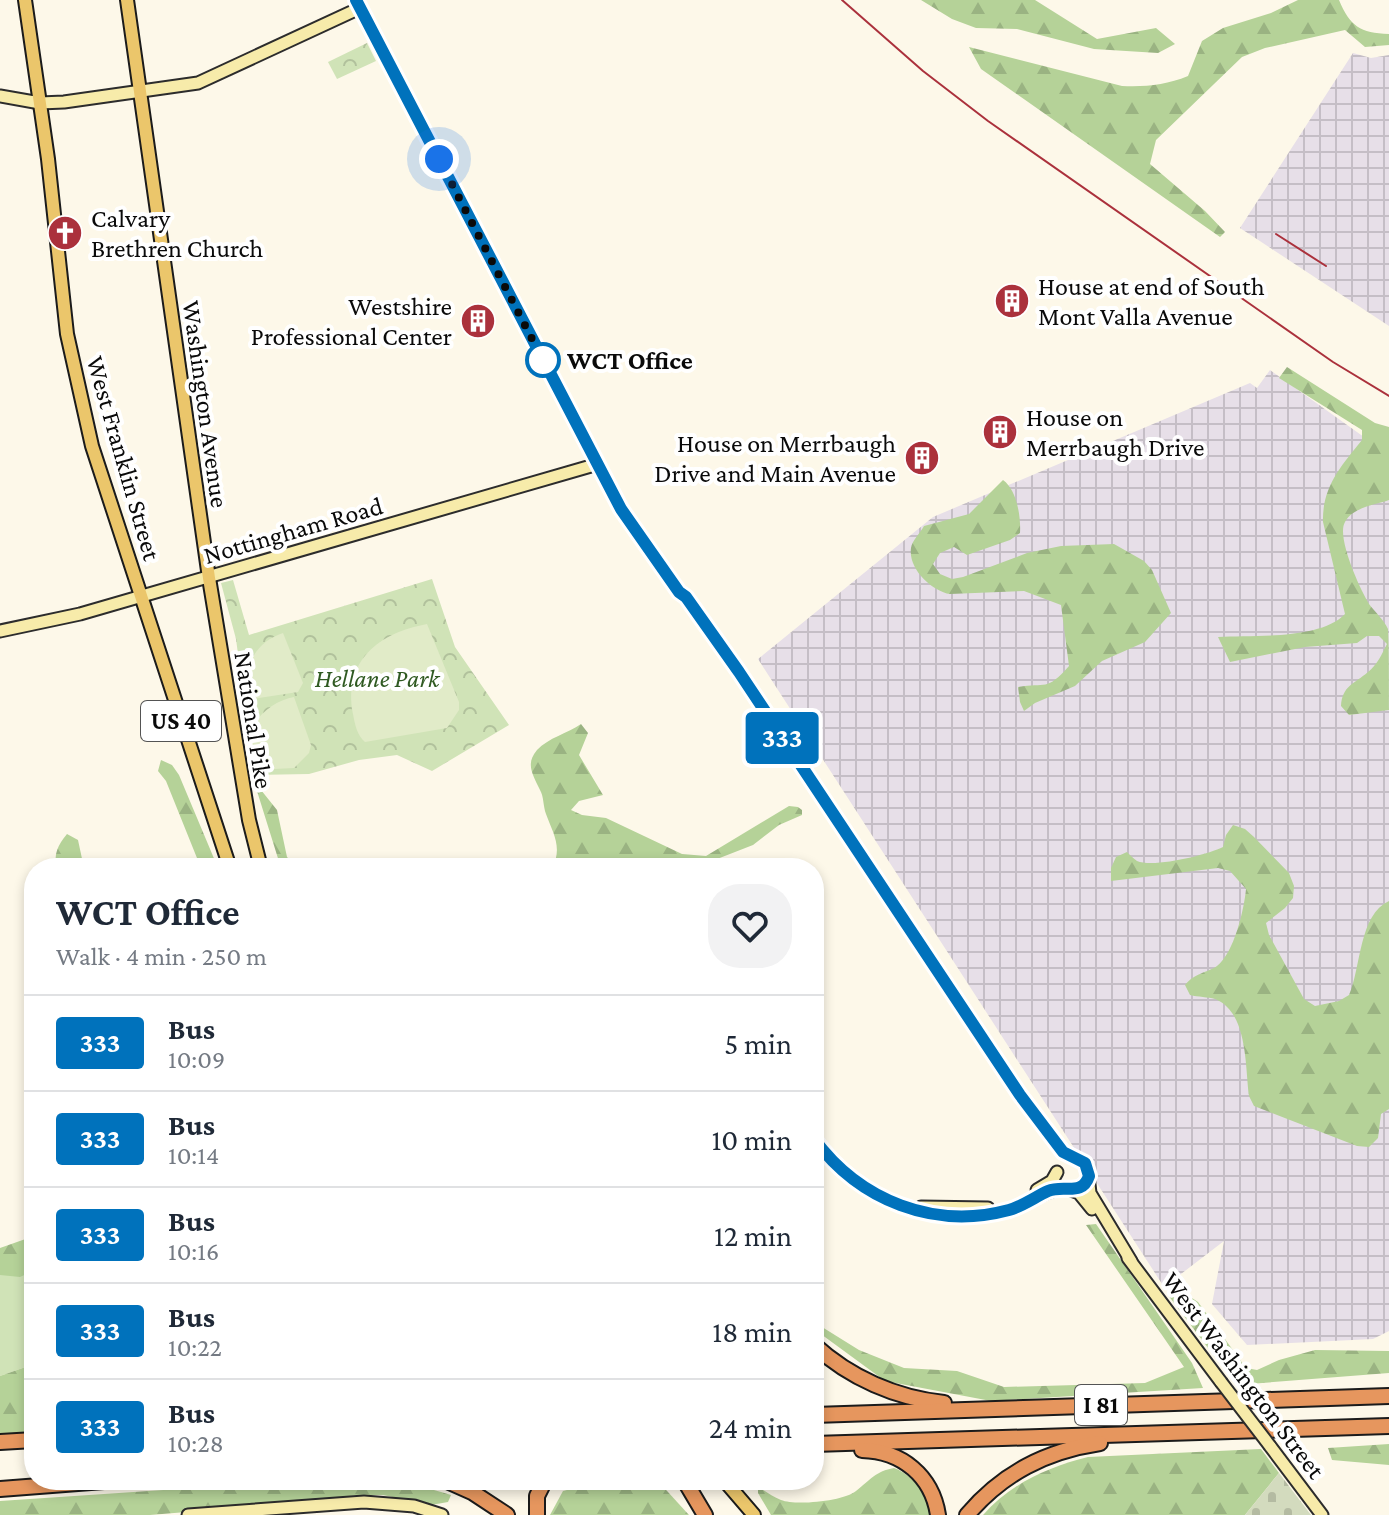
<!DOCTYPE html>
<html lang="en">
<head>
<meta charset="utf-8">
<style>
  :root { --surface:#fff; --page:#f2f2f3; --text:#1f2937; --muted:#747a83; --line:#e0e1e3 }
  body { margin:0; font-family:"Crimson Pro",serif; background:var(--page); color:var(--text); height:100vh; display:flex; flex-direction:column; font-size:30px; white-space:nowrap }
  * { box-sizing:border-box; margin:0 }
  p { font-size:26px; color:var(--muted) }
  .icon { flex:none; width:44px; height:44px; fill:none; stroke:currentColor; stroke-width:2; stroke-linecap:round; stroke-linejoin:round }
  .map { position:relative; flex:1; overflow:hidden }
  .details { position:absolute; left:24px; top:858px; width:800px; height:632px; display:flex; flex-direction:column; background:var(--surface); border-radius:32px; box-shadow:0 4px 12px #0003 }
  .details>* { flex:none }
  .badge { padding:0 16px; border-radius:6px; font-size:28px; line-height:52px }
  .you { position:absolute; width:40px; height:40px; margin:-20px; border:6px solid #fff; border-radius:50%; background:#1a73e8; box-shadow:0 0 0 12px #1a73e833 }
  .map>.badge { position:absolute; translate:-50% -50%; box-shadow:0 0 0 4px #fff }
  .round { display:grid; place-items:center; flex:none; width:84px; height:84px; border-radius:32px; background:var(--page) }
  .head { display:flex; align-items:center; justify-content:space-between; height:136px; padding:0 32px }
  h1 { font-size:38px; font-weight:700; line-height:60px }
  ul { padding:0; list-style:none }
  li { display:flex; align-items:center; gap:24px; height:96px; padding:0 32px; border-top:2px solid var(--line) }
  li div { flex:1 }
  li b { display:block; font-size:30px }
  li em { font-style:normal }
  li .badge { min-width:88px; font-weight:700; text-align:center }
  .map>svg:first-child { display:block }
  .industrial { fill:url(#industrial-grid) }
  .grass { fill:#d0e3b7 }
  .forest { fill:url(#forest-firs) }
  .cemetery { fill:url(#cemetery-stones) }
  .park { fill:url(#park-crowns) }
  .pitch { fill:#e1ebc8 }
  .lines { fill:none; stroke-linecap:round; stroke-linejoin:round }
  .secondary-casing { stroke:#2c2c2c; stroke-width:15 }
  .primary-casing { stroke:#1b1b1b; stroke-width:16 }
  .highway-casing { stroke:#1b1b1b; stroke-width:18 }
  .secondary { stroke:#f7ebaa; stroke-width:11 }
  .primary { stroke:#ebc66b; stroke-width:12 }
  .highway { stroke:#e6965e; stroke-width:14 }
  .rail { stroke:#ab313c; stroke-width:2 }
  .secondary-bridge-casing { stroke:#2c2c2c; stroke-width:15; stroke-linecap:butt }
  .secondary-bridge { stroke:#f7ebaa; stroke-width:11 }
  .line-casing { stroke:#fff; stroke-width:18 }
  .line { stroke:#0072bc; stroke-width:12 }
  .walk { stroke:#0a0a0a; stroke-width:8; stroke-dasharray:0 14.4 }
  .stop-dot { fill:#fff; stroke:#0072bc; stroke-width:4 }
  .labels { text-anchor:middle; stroke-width:8; stroke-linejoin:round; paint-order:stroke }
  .shield { fill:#fff; stroke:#545454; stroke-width:2 }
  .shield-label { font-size:24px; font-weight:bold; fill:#0a0a0a }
  .poi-label { font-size:26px; fill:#0a0a0a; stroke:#fff; text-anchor:start }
  .stop-label { font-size:26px; font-weight:bold; fill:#0a0a0a; stroke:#fff; text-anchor:start }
  .street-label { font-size:26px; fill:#0a0a0a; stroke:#fff }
  .park-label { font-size:26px; font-style:italic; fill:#305a22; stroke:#fff }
</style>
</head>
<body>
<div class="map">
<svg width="1389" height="1515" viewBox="0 0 1389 1515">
  <defs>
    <pattern id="industrial-grid" width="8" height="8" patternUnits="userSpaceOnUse" patternTransform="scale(2)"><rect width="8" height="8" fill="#e7dfe8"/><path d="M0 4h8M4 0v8" fill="none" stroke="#c5bec6"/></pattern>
    <pattern id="forest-firs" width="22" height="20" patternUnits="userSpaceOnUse" patternTransform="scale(2)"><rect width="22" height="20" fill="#b5d298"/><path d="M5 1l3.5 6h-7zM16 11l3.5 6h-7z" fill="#9ab382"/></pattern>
    <pattern id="cemetery-stones" width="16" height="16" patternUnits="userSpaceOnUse" patternTransform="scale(2)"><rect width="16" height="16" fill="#d3dbbe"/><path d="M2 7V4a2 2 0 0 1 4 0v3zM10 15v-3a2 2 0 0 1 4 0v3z" fill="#b4bba2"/></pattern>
    <pattern id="park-crowns" width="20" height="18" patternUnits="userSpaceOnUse" patternTransform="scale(2)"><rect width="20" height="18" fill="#d0e3b7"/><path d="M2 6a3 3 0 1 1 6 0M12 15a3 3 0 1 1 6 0" fill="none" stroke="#b1c19c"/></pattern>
  </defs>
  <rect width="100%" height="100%" fill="#fdf8e9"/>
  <g class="industrial">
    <path d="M1353,53L1371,58L1389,55V326L1240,228Z"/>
    <path d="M1270,370L1378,447L1389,449V1331L1373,1339L1247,1345L1212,1304L1224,1241L1164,1287L758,659L933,517L1250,383L1257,388Z"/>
  </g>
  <path class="grass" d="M34,1269V1364L0,1376V1275Z"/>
  <g class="forest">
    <path d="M921,0H1035L1097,39L1156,28L1175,44L1158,53L1094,49L1017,29L976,28L952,19Z"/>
    <path d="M1298,0H1339C1350,26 1360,33 1389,34V45L1365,47L1345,30L1265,48L1242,57L1156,140L1150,164L1205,211L1225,232L1220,237L981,69L969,47L1122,86C1146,87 1166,85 1188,76L1202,41L1223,28L1271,13Z"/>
    <path d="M1287,367L1375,423L1389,427V500C1375,505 1353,507 1345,522C1336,537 1360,589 1369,604C1375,612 1384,620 1388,629C1389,641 1389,694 1389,710L1349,715L1341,706C1342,686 1354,684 1368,672C1377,665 1382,654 1387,644L1379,636H1367L1357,643L1305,647L1230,662L1218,637C1254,635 1320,640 1345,614L1323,522C1322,487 1341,466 1362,440V430L1279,378Z"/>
    <path d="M1003,480C1017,490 1021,517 1020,533L1010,540L967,555L954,547L940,553L933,564L940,574L952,579L963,577L1027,553L1061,546L1114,544L1144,561L1152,570L1171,613L1145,642L1102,661L1075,686L1035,703L1024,711L1020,702L1018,687C1046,682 1046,692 1069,666L1061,605L1024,591L950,594C932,591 908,569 911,548C912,541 920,533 924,526L969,514Z"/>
    <path d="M581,724L588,733L579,755L603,795L579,801L571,810L582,815L606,818L682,854L706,856L789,806L798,807L802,810V815L779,825L753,845L694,868H552C563,848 553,833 546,814C543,806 544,797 540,790C533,775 525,764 537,750C548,738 568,733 581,724Z"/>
    <path d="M161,760L172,765L179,775L218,868H201L166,781L158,771Z"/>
    <path d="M261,790L277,810L287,857L298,868H281L257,791Z"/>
    <path d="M1233,825L1245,829L1254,837L1289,873L1294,886L1293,898L1285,908L1266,923L1269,935L1304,999L1315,1006L1339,1001L1349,995C1361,968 1359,914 1389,901V1109L1381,1114L1378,1138L1369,1147L1357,1146L1254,1106L1249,1096C1245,1066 1248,1012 1215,999C1208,997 1198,997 1190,995L1185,985C1196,972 1205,974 1217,966C1234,953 1244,910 1246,889L1230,871L1218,868L1111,881V868L1116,857L1127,852C1129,854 1134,859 1137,861C1154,868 1207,855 1223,847L1226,835Z"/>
    <path d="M67,834L78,840L84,868H57C53,854 58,845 67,834Z"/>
    <path d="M1096,1224L1192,1363L1203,1388L991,1401L885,1381L814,1329V1322L859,1350L904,1368L957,1371L1004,1387L1145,1383L1184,1367L1086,1225Z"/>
    <path d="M34,1236L33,1271L20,1277L0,1275V1248Z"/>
    <path d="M1177,1288L1198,1302L1246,1368L1257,1370L1279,1360L1315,1350L1389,1351V1373L1236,1385L1168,1295Z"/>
    <path d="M34,1364V1433L0,1436V1376Z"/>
    <path d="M1389,1444V1465L1332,1460L1328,1448Z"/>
    <path d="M1261,1449L1279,1473L1245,1515H983C1010,1484 1048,1467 1088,1457Z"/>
    <path d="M894,1468C915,1476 925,1494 932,1515H771L758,1493V1487C766,1491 773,1497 781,1500C796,1506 844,1501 856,1491C870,1480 876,1471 894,1468Z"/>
    <path d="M310,1480C360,1480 402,1479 451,1495L448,1502L431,1505L383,1495H358L294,1503L150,1515H0V1501Z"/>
    <path d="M606,1480H657L689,1515H550L563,1491Z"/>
  </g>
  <path class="cemetery" d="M1279,1473L1311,1515H1245Z"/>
  <g class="park">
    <path d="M367,43L376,61L337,79L328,62Z"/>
    <path d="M432,579L455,647L509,725L432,771L397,755L359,760L309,774L254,775L236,639L221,583L233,580L249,635Z"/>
  </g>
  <g class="pitch">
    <path d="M427,624L459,702V710L447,728L365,742C357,735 355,725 353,714C343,660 379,633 427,624Z"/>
    <path d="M283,633L303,683L298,692L245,700C240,672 254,642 283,633Z"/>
    <path d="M294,697L311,745L309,753L294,768L253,770C252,762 249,753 248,745C247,722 273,700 294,697Z"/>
  </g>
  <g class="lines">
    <g class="secondary-casing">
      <g id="secondary">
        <path d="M356,0L621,509L679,592L686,597L739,672L1020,1095L1063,1152L1079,1159L1087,1166L1090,1193L1131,1261"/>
        <path d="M0,96L40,103L64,102L198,83L360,8"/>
        <path d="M0,631L80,614L598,464"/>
        <path d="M814,1139C860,1201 935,1231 1009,1210C1030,1204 1045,1189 1067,1188"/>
        <path d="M1037,1190L1052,1181L1057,1172"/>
        <path d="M1071,1190L1079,1193L1092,1209"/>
        <path d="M921,1207L988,1208"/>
        <path d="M1128,1258L1221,1382"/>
        <path d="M1270,1446L1322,1515"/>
        <path d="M188,1515L364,1502L414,1506L442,1515"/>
      </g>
    </g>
    <g class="primary-casing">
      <g id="primary">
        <path d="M25,0L48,159L67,334L92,446L230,868"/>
        <path d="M127,0L209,578L249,820L261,868"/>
        <path d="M724,1480L754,1515"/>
      </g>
    </g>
    <g class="highway-casing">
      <g id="highway">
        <path d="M814,1345C850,1378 896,1398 944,1403"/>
        <path d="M814,1415L1389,1396"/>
        <path d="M0,1442L34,1440"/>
        <path d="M814,1444L1389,1426"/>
        <path d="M862,1450C902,1451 932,1476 938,1515"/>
        <path d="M445,1480L472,1492L507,1515"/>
        <path d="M686,1483L705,1515"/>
        <path d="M0,1489L117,1480"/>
        <path d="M537,1515V1496L545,1480"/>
        <path d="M967,1515C1003,1473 1046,1451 1100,1443"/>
      </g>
    </g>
    <use href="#secondary" class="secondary"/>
    <use href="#primary" class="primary"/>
    <use href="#highway" class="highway"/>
    <g class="rail">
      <path d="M842,0L923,71L988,121L1333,362L1389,396"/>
      <path d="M1276,234L1326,266"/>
    </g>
    <g class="secondary-bridge-casing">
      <path id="secondary-bridge" d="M1221,1382L1270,1446"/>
    </g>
    <use href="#secondary-bridge" class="secondary-bridge"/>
  </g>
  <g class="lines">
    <g class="line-casing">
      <path id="line" d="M356,0L621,509L679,592L686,597L739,672L1020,1095L1063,1152L1085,1163L1089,1176C1082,1197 1064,1184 1048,1191C1035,1197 1023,1206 1009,1210C934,1230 860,1201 814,1139"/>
    </g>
    <use href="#line" class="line"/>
    <path class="walk" d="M439,159L547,368L543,360"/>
  </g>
  <defs>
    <g id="church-disc" transform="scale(1.8)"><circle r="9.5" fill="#ab313c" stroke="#fff"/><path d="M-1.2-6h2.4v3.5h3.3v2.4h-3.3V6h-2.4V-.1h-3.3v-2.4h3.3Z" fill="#fff"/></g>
    <g id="building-disc" transform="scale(1.8)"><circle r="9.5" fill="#ab313c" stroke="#fff"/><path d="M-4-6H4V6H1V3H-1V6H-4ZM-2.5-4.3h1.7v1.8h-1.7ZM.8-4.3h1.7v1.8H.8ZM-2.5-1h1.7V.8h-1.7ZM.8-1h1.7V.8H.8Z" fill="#fff"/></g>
  </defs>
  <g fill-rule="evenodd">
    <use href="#church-disc" x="65" y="233"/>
    <use href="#building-disc" x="1012" y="301"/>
    <use href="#building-disc" x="478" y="321"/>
    <use href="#building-disc" x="1000" y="432"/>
    <use href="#building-disc" x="922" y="458"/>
  </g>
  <circle class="stop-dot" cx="543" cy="360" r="16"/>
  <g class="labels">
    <g class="shield">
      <rect x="141" y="701" width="80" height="40" rx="6"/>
      <rect x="1075" y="1385" width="52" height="40" rx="6"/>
    </g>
    <g class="shield-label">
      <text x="181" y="729">US 40</text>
      <text x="1101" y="1413">I 81</text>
    </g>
    <g class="poi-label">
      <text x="91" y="227">Calvary<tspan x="91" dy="30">Brethren Church</tspan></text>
      <text x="1038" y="295">House at end of South<tspan x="1038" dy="30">Mont Valla Avenue</tspan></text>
      <text x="452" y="315" text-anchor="end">Westshire<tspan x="452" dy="30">Professional Center</tspan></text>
      <text x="1026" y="426">House on<tspan x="1026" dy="30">Merrbaugh Drive</tspan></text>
      <text x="896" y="452" text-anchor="end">House on Merrbaugh<tspan x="896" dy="30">Drive and Main Avenue</tspan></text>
    </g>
    <g class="stop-label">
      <text x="567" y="369">WCT Office</text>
    </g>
    <g class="street-label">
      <text transform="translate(206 404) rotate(82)" y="9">Washington Avenue</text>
      <text transform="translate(124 458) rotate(74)" y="9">West Franklin Street</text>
      <text transform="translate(293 530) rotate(-16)" y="9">Nottingham Road</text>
      <text transform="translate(254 720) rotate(81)" y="9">National Pike</text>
      <text transform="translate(1244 1375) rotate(53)" y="9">West Washington Street</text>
    </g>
    <g class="park-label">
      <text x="377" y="687">Hellane Park</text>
    </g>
  </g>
</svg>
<div class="you" style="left:439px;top:159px"></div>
<b class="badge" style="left:782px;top:738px;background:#0072bc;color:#fff">333</b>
<section class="details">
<div class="head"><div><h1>WCT Office</h1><p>Walk · 4 min · 250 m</p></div><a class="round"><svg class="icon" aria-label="heart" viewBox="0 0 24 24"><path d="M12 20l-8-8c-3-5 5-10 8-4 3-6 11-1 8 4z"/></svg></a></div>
<ul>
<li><span class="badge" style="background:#0072bc;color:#fff">333</span><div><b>Bus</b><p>10:09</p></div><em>5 min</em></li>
<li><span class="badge" style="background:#0072bc;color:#fff">333</span><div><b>Bus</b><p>10:14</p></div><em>10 min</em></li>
<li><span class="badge" style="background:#0072bc;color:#fff">333</span><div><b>Bus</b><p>10:16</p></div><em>12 min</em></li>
<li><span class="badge" style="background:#0072bc;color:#fff">333</span><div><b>Bus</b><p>10:22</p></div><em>18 min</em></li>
<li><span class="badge" style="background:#0072bc;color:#fff">333</span><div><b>Bus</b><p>10:28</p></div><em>24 min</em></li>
</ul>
</section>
</div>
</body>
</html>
